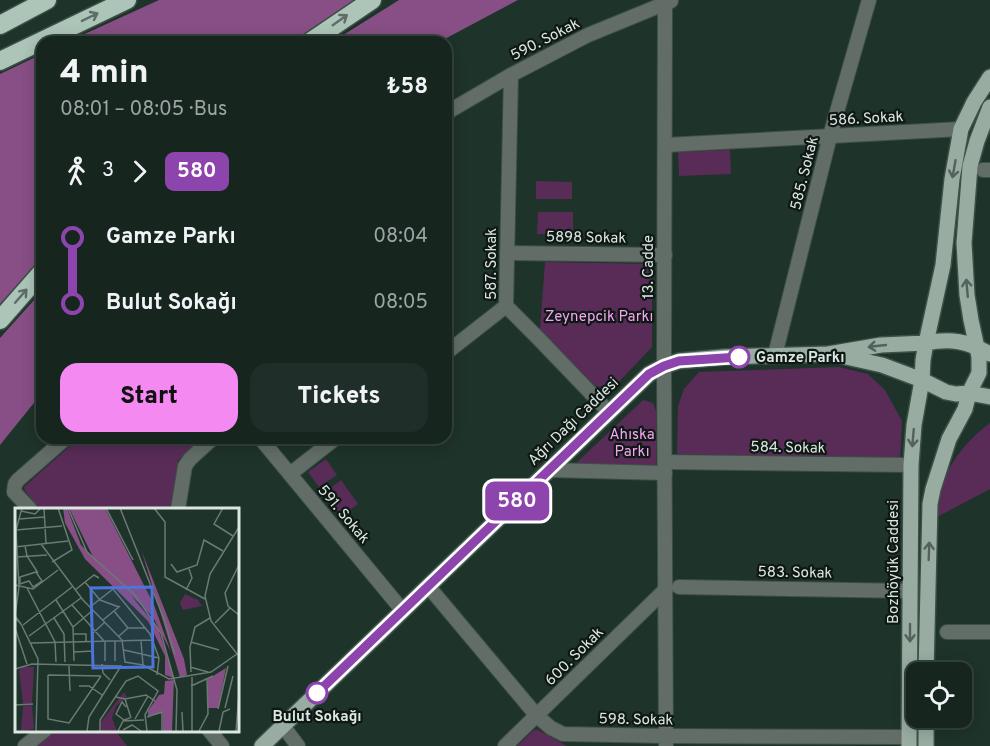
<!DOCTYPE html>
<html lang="en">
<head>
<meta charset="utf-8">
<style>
  :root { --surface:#16261f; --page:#1f2e28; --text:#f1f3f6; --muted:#9ea5a4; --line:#35433d; --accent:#f389f1 }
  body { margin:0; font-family:Overpass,sans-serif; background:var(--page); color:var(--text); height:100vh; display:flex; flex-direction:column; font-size:22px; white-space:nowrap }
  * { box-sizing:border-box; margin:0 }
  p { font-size:20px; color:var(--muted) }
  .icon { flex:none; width:33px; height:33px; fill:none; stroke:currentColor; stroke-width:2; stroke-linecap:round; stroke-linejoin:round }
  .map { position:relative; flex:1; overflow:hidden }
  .drawer { position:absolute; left:36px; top:36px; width:416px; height:408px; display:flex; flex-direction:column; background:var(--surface); border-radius:18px; box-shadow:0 3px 15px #0003,0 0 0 2px var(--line) }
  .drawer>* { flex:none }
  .badge { padding:0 12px; border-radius:9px; font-size:21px; line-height:39px }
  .controls { position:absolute; left:906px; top:662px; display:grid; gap:12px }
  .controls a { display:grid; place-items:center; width:66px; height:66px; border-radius:12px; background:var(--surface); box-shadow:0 3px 15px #0003,0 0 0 2px var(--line); font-size:30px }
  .map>.badge { position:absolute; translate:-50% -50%; box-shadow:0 0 0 3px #fff }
  .legs { display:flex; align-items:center; gap:9px; height:66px; padding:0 24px; font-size:20px }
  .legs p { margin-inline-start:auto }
  .overview { display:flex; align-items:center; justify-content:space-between; height:102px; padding:0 24px }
  h1 { font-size:33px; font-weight:800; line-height:45px }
  .action { display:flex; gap:12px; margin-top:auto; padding:12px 24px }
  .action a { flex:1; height:69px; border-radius:18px; background:var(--accent); color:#111; font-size:24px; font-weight:800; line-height:69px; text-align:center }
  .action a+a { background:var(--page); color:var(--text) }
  ul { padding:0 24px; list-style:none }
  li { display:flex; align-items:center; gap:21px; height:66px; font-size:22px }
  li i { display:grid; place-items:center; width:9px; height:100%; margin:0 8px; background:currentColor }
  li i::after { content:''; width:15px; height:15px; margin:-8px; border:4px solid; border-radius:50%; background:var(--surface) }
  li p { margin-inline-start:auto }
  li:first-child i { background:linear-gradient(#0000 50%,currentColor 0) }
  li:last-child i { background:linear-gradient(currentColor 50%,#0000 0) }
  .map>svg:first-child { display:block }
  .green { fill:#582c57 }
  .forest { fill:#874f85 }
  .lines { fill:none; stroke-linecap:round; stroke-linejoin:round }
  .minor-casing { stroke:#3c5046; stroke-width:16 }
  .major-casing { stroke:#3c5046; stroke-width:18 }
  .highway-casing { stroke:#3c5046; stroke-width:21 }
  .minor { stroke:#636d68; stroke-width:14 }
  .major { stroke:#98aca2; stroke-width:15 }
  .highway { stroke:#acc5b8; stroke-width:18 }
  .oneway { stroke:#5e6e66 }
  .oneway2 { stroke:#54625b }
  .line-1-casing { stroke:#fff; stroke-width:14 }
  .line-1 { stroke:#8e44ad; stroke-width:9 }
  .stop-1-dot { fill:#fff; stroke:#8e44ad; stroke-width:3 }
  .labels { text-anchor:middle; stroke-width:4.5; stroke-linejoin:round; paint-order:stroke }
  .street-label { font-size:15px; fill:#dbe7e1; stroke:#0f1814 }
  .park-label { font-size:15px; fill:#f5a5f2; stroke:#0f1814 }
  .stop-label { font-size:15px; font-weight:bold; fill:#dbe7e1; stroke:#0f1814; text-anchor:start }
  .inset-road { fill:none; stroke:#6a7b73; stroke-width:1.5 }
  .view { fill:#4c74da; fill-opacity:0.15; stroke:#4c74da; stroke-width:3 }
  .inset-edge { fill:none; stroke:#dbe7e1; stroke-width:3 }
</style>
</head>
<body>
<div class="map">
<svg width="990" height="746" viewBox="0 0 990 746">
  <rect width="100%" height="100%" fill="#1e3329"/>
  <g class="green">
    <path d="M730,150L731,174L679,176L678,152Z"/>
    <path d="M536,181L572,182V199H536Z"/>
    <path d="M538,212H573V234H537Z"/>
    <path d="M545,262L652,264V347L615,386L603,388L594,385L540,329Z"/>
    <path d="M839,367L868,374L885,390L902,421L900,459L677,454L678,406L684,389L699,372Z"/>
    <path d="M643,400L653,403L656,411V467L573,466Z"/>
    <path d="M990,423V489L937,517C939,506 940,495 943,484C950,460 971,437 990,423Z"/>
    <path d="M79,438H205L178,460L173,509H40L25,491L24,487Z"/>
    <path d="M326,459L337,475L319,487L308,472Z"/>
    <path d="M341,480L358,504L341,517L324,493Z"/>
    <path d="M52,730H115L127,746H32Z"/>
    <path d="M534,730H538L567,746H517Z"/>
  </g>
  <g class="forest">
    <path d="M159,0H354L292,42H67Z"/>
    <path d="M399,0H518L439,42H332Z"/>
    <path d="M42,54V257L0,304V74Z"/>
    <path d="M42,291V393L0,445V338Z"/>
  </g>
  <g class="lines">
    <g class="minor-casing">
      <g id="minor">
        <path d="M665,3L664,366L666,746"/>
        <path d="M511,75L506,306L538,338L609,412"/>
        <path d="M446,113L511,75L588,35L671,1"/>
        <path d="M665,145L961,129"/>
        <path d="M983,170H990"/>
        <path d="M507,253L665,255"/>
        <path d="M446,353L506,306"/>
        <path d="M775,355L830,136L869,0"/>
        <path d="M260,438L403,611"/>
        <path d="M665,462L911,465"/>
        <path d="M549,470L665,473"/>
        <path d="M290,474L336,438"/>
        <path d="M30,509L14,492L15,484L18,480L66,438"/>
        <path d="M178,509L185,466L190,459L213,438"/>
        <path d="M428,586L537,716L551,728L563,734L666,736L909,737"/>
        <path d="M679,587L910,591"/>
        <path d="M947,632H990"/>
        <path d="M283,726L298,746"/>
        <path d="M209,730L222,746"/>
        <path d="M25,746L45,730"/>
        <path d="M505,746L666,589"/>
      </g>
    </g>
    <g class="major-casing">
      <g id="major">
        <path d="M837,355L882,365L922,380L946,392L956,394L969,393L979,373V357L971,320L967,295L964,243L970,166L977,141L990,107"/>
        <path d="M926,672L930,504L933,489L949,439L965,409L969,393L990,397"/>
        <path d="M262,746L649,374L664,366L679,361L724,357L828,354L881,345L926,343L943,265L952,179L961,129L974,102L990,77"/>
        <path d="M909,746L911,465L914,425L922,380L923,360L926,343C951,338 967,341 990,354"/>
        <path d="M926,746V717"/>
      </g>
    </g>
    <g class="highway-casing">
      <g id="highway">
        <path d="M0,25L47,0"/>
        <path d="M310,42L372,0"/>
        <path d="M0,61L127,0"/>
        <path d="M0,320L42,272"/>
      </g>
    </g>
    <use href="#minor" class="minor"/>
    <use href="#major" class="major"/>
    <use href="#highway" class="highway"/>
  </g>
  <defs><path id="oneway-shaft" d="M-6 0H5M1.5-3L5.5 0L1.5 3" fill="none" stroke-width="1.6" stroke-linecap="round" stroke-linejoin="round" transform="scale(1.5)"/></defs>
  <g class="oneway">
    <use href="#oneway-shaft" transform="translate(90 17) rotate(-26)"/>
    <use href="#oneway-shaft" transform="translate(340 20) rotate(-35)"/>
    <use href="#oneway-shaft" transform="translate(21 296) rotate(-49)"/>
  </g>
  <g class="oneway2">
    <use href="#oneway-shaft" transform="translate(954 169) rotate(100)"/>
    <use href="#oneway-shaft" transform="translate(967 288) rotate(-95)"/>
    <use href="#oneway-shaft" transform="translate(877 346) rotate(174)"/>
    <use href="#oneway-shaft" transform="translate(913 438) rotate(95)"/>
    <use href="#oneway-shaft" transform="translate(929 551) rotate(-88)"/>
    <use href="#oneway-shaft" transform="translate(910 633) rotate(90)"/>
  </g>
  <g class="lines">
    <g class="line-1-casing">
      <path id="line-1" d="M317,693L649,374L664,366L679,361L739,357"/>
    </g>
    <use href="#line-1" class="line-1"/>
  </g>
  <g class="stop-1-dot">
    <circle cx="739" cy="357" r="10"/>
    <circle cx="317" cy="693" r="10"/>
  </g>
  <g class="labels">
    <g class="street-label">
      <text transform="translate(545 39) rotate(-27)" y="5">590. Sokak</text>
      <text transform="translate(866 118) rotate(-3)" y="5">586. Sokak</text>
      <text transform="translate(804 173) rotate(-76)" y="5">585. Sokak</text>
      <text transform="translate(586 237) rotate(1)" y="5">5898 Sokak</text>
      <text transform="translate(491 264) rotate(-90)" y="5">587. Sokak</text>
      <text transform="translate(648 267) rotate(-90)" y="5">13. Cadde</text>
      <text transform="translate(573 421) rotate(-44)" y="5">Ağrı Dağı Caddesi</text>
      <text transform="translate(788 447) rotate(1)" y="5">584. Sokak</text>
      <text transform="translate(344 514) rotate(50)" y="5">591. Sokak</text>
      <text transform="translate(893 562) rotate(-90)" y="5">Bozhöyük Caddesi</text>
      <text transform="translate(795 572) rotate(1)" y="5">583. Sokak</text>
      <text transform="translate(574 656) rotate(-45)" y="5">600. Sokak</text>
      <text transform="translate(636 719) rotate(1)" y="5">598. Sokak</text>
    </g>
    <g class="park-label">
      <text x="599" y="321">Zeynepcik Parkı</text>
      <text x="632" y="439">Ahıska<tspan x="632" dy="17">Parkı</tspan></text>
    </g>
    <g class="stop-label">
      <text x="756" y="362">Gamze Parkı</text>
      <text x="317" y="721" text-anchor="middle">Bulut Sokağı</text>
    </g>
  </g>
  <g transform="translate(15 508)">
    <rect width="224" height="224" fill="#1e3329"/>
    <path d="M170,86L183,92L187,98L168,102L165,95ZM8,159H19L17,195L8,196L4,162ZM109,184L112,189L101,198L97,210L102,223H86L85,215ZM17,197L19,221L6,223L8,198Z" fill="#582c57"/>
    <path d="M48,0H52L66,37L109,79L143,120L159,170L150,167V148L133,113L70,51L50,15ZM54,0H90L139,97L156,144L138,109L79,51ZM127,44L169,151L172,167L165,169ZM211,160L203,200H193V171ZM159,172L157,223H148V205L133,208V203L144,187L149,186L150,173Z" fill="#874f85"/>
    <path class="inset-road" d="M29,0L31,36M53,0L72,44L120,87L146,125L162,182L161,223M91,0L118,52M105,0L149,111L160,147M139,0L150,14V69L190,91M208,0L199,16L218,28M6,3L20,6L25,1M4,11L29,9M1,22L47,18M26,36L68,92L107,132L110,154L128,157L154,171L196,164L222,146M10,38L12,48L23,65M0,39L53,33M2,49L32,47M37,54L57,42L43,0M156,56L162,64L182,57L189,32L208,43M224,57L210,85L213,98L224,107M21,64L27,73L18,79L14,73L5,76V69ZM70,74L85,92L104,99M0,77L18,81L43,62M12,80L40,134L41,154M60,82L79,67L84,70M171,82L177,70L174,61M41,92L58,119L59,153M57,97L89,133M75,99L98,81L135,126L144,150L142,167M99,103L113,120M0,107L4,79L1,22L7,0M0,108L6,116L0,110M39,110L49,126L50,154M88,112L105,98M200,115L215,100M6,116L23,151L21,223M8,117L57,79M58,119L78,102M0,120L12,156M59,126H71V134M14,128L66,90M104,128L113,120H131M100,133V153M126,133L128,157M90,134V153M176,134L204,142M16,135L137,132M109,142L144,150M59,144L78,143M223,147L196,113L190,88L195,66L224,19M78,153V125L90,114M87,156L88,165L95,172M54,158L55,183M175,159L193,164M0,161L17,156L106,158L74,209L72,223M176,164L175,139L180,119L195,110M33,167V211L54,215L86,168M33,167L86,168M64,178H74L87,187M176,178L198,168M101,189L110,191L116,210M110,191L131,187L140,193M0,197L18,196M111,199L107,194L101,206L109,212L115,210M210,200L218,168M203,201L213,158M167,204L168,223M132,209L147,204V223M120,211L133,188M108,222L117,217L126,223M85,223V212L111,173L123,168L143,183L130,207L132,223M103,223L108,213L129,212M177,223V169M184,223L193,206L192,170M204,223L208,204L215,201M221,223L224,186"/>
    <path class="view" d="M137,79L138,159L78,160L76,80Z"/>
    <rect width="224" height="224" class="inset-edge"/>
  </g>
</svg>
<div class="controls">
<a><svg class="icon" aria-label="locate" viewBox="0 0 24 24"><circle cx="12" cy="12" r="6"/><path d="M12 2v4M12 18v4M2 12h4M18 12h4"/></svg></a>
</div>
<b class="badge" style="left:517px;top:501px;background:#8e44ad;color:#fff">580</b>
<section class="drawer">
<div class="overview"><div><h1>4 min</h1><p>08:01 – 08:05 · Bus</p></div><b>₺58</b></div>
<div class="legs"><svg class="icon" aria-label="walk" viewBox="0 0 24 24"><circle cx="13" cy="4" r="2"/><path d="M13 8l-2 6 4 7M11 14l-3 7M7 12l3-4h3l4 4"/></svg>3<svg class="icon" aria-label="forward" viewBox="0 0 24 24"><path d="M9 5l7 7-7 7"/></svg><b class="badge" style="background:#8e44ad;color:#fff">580</b></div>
<ul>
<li><i style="color:#8e44ad"></i><b>Gamze Parkı</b><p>08:04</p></li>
<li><i style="color:#8e44ad"></i><b>Bulut Sokağı</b><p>08:05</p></li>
</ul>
<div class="action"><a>Start</a><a>Tickets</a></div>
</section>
</div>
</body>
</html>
